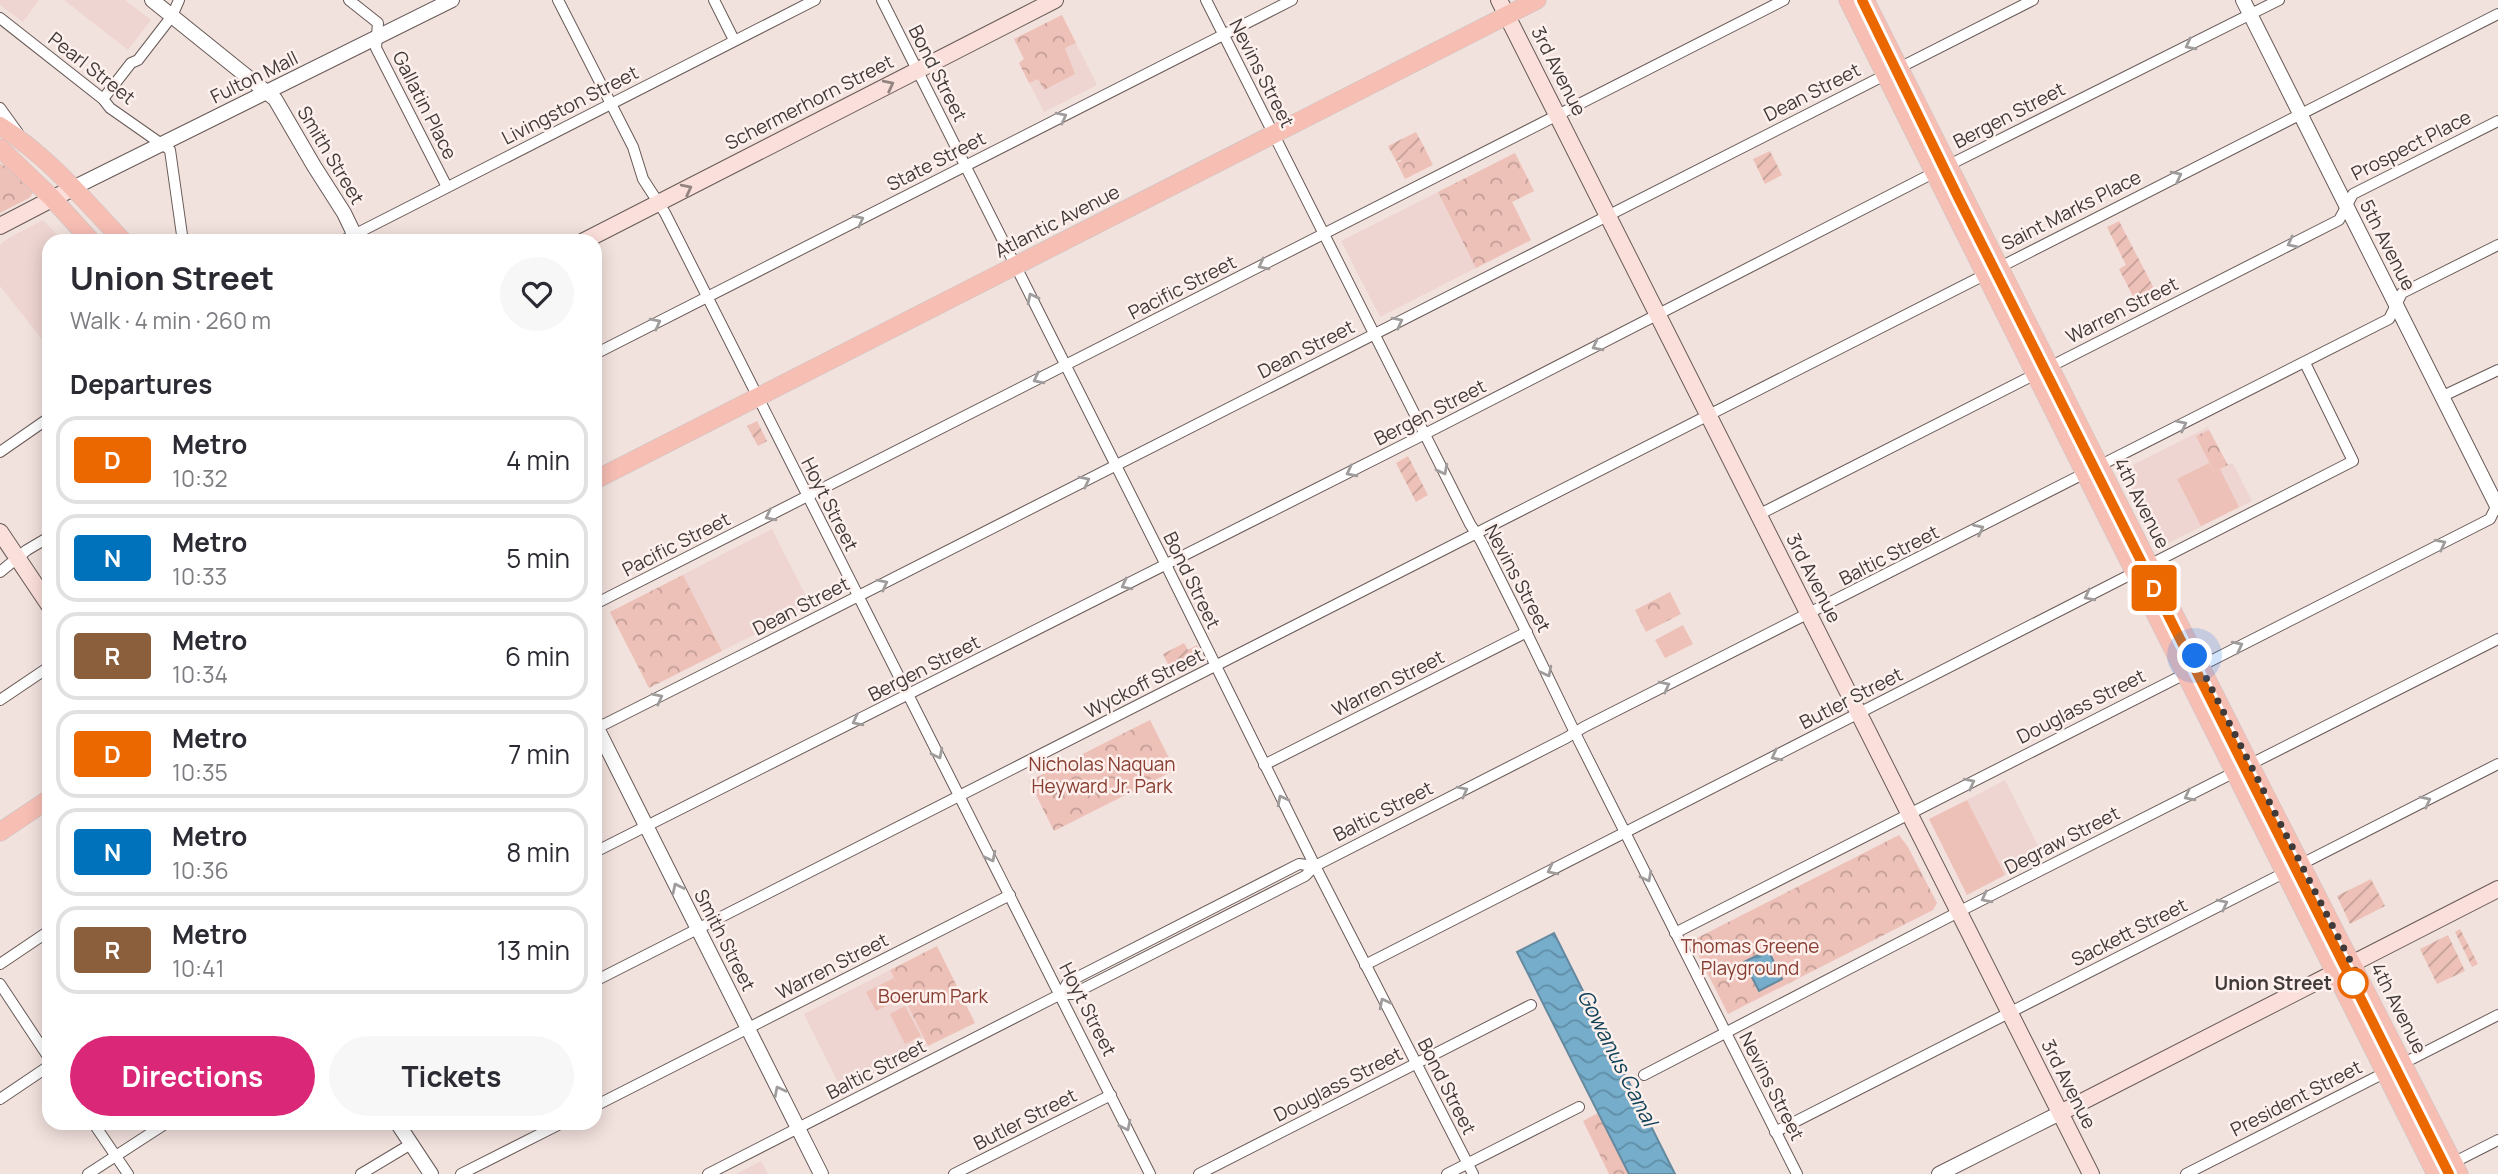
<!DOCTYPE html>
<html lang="en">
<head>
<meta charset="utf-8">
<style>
  :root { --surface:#fff; --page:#f7f7f7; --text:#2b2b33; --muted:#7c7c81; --line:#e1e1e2; --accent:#db2777 }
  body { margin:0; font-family:Manrope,sans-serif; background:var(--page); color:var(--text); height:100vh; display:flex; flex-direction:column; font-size:26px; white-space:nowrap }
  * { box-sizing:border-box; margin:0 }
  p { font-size:23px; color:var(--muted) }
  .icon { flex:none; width:38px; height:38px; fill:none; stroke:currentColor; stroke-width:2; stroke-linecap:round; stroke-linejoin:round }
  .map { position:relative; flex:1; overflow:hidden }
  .side { position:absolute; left:42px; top:234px; width:560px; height:896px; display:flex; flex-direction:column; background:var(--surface); border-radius:21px; box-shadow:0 4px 18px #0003 }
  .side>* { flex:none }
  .badge { padding:0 14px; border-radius:5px; font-size:24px; line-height:46px }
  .you { position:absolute; width:35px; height:35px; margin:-18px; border:5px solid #fff; border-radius:50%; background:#1a73e8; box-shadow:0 0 0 10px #1a73e833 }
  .map>.badge { position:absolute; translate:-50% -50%; box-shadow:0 0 0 4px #fff }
  h2 { padding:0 28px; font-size:26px; line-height:63px }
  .round { display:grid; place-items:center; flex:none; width:74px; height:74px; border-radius:37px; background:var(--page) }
  .headline { display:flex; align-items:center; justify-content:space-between; height:119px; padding:0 28px }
  h1 { font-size:33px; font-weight:700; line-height:52px }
  .button { display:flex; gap:14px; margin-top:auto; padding:14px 28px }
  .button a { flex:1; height:80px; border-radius:42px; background:var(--accent); color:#fff; font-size:28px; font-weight:700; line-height:80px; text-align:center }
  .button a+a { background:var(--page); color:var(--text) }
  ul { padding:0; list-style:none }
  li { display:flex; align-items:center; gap:21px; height:88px; margin:0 14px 10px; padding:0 14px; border:4px solid var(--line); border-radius:21px }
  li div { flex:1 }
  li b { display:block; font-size:26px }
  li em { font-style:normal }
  li .badge { min-width:77px; font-weight:700; text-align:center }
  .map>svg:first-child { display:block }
  .built { fill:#eed5d1 }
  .grass { fill:#eec1b8 }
  .forest { fill:url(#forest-crowns) }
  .garden { fill:url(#garden-furrows) }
  .water { fill:url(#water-waves); stroke:#658a9f; stroke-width:2 }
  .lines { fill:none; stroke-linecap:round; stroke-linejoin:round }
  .minor-casing { stroke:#685a57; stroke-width:12 }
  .tertiary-casing { stroke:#685a57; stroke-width:16 }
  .secondary-casing { stroke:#685a57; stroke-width:18 }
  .primary-casing { stroke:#c6c4c4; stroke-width:19 }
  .minor { stroke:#fff; stroke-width:10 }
  .tertiary { stroke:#fff; stroke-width:14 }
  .secondary { stroke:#fbdfda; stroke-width:16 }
  .primary { stroke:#f7beb4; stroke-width:18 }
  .oneway { stroke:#a09c9c }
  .oneway2 { stroke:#948481 }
  .line-casing { stroke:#fff; stroke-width:16 }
  .line { stroke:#eb6800; stroke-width:10 }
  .walk { stroke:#403a39; stroke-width:7; stroke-dasharray:0 12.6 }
  .stop-dot { fill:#fff; stroke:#eb6800; stroke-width:3.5 }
  .labels { text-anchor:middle; stroke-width:5; stroke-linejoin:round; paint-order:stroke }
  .street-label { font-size:19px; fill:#403a39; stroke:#fdf0ed }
  .park-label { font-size:19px; fill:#883e32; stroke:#fdf0ed }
  .stop-label { font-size:19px; font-weight:bold; fill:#403a39; stroke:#fdf0ed; text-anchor:end }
  .water-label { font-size:21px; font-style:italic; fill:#124257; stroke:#fdf0ed }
</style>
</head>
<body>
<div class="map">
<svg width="2498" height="1174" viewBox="0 0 2498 1174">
  <defs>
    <pattern id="forest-crowns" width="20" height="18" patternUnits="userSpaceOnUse" patternTransform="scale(1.75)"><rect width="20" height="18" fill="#eec1b8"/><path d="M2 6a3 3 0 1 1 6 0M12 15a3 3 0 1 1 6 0" fill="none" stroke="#c29e97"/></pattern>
    <pattern id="garden-furrows" width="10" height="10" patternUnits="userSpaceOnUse" patternTransform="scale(1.75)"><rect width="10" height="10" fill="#eec1b8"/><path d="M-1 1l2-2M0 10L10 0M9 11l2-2" fill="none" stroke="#c29e97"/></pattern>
    <pattern id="water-waves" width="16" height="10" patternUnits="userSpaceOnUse" patternTransform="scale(1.75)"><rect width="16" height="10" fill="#75adcb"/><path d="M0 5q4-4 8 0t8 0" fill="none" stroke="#618ea6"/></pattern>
  </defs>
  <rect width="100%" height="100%" fill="#f2e2de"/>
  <g class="built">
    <path d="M0,0H39L23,22L0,5Z"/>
    <path d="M64,0H125L151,20L128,50Z"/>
    <path d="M1062,15L1097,85L1044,112L1019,63L1024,59L1014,39Z"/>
    <path d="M1515,153L1534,191L1512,202L1531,240L1380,317L1341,241Z"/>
    <path d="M43,220L63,241L49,242V348L0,286V245L7,239Z"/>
    <path d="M2208,427L2227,465L2233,463L2252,501L2161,547L2123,470Z"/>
    <path d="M772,529L811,606L649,688L610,612Z"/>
    <path d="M2005,780L2043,856L2005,875L1967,800Z"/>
    <path d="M890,970L928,1046L842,1090L804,1014Z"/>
    <path d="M761,1161L768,1174H736Z"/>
  </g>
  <g class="grass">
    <path d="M2209,463L2214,472L2220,469L2239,507L2201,526L2177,479Z"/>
    <path d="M1683,625L1693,644L1665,658L1655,640Z"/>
    <path d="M1967,800L2005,875L1967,895L1929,819Z"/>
    <path d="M894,978L904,997L876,1011L866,992Z"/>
    <path d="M905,1006L921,1036L905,1044L890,1014Z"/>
  </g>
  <g class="forest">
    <path d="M1062,15L1076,43L1065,48L1075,74L1044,90L1038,79L1029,83L1019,63L1024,59L1014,39Z"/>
    <path d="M1422,143L1433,165L1405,179L1396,161L1400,162L1408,150Z"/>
    <path d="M1515,153L1534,191L1512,202L1531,240L1476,268L1438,192Z"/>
    <path d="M0,163C12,171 27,180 33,193L29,198L0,213Z"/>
    <path d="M2209,430L2228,465L2214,472L2196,436Z"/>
    <path d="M683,575L722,651L649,688L610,612Z"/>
    <path d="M1670,592L1681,614L1646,632L1635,610Z"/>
    <path d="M1150,720L1175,770L1054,831L1029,781Z"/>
    <path d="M1899,835L1908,847L1937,903L1933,910L1728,1014L1691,941Z"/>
    <path d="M937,946L975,1023L928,1046L890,970Z"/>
    <path d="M1598,1113L1629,1174H1609L1583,1121Z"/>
  </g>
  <g class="garden">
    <path d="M1416,132L1422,143L1408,150L1406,159L1396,161L1388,146Z"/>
    <path d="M1770,151L1782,175L1765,184L1753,159Z"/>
    <path d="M2119,221L2159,298L2139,308L2119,269L2126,265L2107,227Z"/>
    <path d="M757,421L767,441L758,446L747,426Z"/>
    <path d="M1408,456L1428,495L1416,502L1396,463Z"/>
    <path d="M1184,643L1188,650L1197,645L1203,658L1172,673L1163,654Z"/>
    <path d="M2371,879L2385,906L2350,924L2337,896Z"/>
    <path d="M2460,929L2478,964L2472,967L2455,932Z"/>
    <path d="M2448,935L2465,971L2437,984L2420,949Z"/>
  </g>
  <g class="water">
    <path d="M1554,933L1675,1174H1629L1517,952Z"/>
    <path d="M1768,950L1782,979L1759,991L1744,962Z"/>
  </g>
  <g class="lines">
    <g class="minor-casing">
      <g id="minor">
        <path d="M349,0L378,23L376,48L447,187"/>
        <path d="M558,0L633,147L643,179L665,213L1150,1174"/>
        <path d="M714,0L734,40"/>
        <path d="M882,0L1166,565L1315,866L1473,1174"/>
        <path d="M1206,0L1470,524L1481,541L1520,619L1579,741L1797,1174"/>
        <path d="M0,18L103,99L110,108L170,150L183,242"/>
        <path d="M103,99L131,63L138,60L172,16L179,0"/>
        <path d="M0,108L18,133"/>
        <path d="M340,242L815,0"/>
        <path d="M595,354L1292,0"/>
        <path d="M2443,396L2498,370"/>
        <path d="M0,452L49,418"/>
        <path d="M1758,515L2339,220L2353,194L2498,121"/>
        <path d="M0,572L27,550L49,537"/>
        <path d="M595,604L1784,0"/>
        <path d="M0,700L49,667"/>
        <path d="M595,726L605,724L752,650L2033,0"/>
        <path d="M1264,765L1527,632"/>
        <path d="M595,852L1415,439L1947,166L2279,0"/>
        <path d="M1675,933L2490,519L2498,503"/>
        <path d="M0,964L49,931"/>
        <path d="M1365,965L2353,461L2305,363"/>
        <path d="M595,981L2498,14"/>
        <path d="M0,984L49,1058"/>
        <path d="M1061,994L1068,982L1299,864L1315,866"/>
        <path d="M1644,1075L1970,906L2498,639"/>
        <path d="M0,1099L49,1066"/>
        <path d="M595,1106L1010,895"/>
        <path d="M94,1124L128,1174"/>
        <path d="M1775,1132L2498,764"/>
        <path d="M88,1174L165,1124"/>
        <path d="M361,1174L411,1144"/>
        <path d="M461,1174L560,1124"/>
        <path d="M708,1174L1061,994H1073L1305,876L1315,866L1566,738L1584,727L2389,319L2402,293L2498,245"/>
        <path d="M954,1174L1111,1095"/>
        <path d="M1199,1174L1531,1005"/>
        <path d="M1447,1174L1579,1107"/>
        <path d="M2186,1174L2498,1015"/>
        <path d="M2431,1174L2498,1140"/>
      </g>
    </g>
    <g class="tertiary-casing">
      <g id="tertiary">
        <path d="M152,0L275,99L314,166L344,213L358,242"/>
        <path d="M2243,0L2498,508"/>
        <path d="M73,188L452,0"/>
        <path d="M595,724L821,1174"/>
        <path d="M398,1124L431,1174"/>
        <path d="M1939,1174L2060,1113"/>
      </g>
    </g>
    <g class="secondary-casing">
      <g id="secondary">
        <path d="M1499,0L2091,1174"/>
        <path d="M0,226L73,188"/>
        <path d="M582,242L1055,0"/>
        <path d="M0,532L49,605"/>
        <path d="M2060,1113L2498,889"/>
      </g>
    </g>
    <g class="primary-casing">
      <g id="primary">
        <path d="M1848,0L2436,1174"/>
        <path d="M1865,0L2250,765L2459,1174"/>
        <path d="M0,126C49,157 84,200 124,242"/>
        <path d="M0,148L52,198L92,242"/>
        <path d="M595,480L1537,0"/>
        <path d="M0,832L49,799"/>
      </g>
    </g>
    <use href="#minor" class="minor"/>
    <use href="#tertiary" class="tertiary"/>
    <use href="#secondary" class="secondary"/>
    <use href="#primary" class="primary"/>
  </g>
  <defs><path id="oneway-chevron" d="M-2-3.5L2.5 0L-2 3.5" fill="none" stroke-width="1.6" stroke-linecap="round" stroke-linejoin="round" transform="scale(1.75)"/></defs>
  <g class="oneway">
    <use href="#oneway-chevron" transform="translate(2190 45) rotate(153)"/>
    <use href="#oneway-chevron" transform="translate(1062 117) rotate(-27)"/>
    <use href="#oneway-chevron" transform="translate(2177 176) rotate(-27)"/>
    <use href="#oneway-chevron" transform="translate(859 220) rotate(-27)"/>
    <use href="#oneway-chevron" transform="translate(2292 243) rotate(153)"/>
    <use href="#oneway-chevron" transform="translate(1263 265) rotate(153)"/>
    <use href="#oneway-chevron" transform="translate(1032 298) rotate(-117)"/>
    <use href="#oneway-chevron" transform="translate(1398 322) rotate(-27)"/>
    <use href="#oneway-chevron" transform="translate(656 323) rotate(-27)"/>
    <use href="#oneway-chevron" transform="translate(1597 346) rotate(153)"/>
    <use href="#oneway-chevron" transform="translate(1038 379) rotate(153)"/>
    <use href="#oneway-chevron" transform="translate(2182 425) rotate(-27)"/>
    <use href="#oneway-chevron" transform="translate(1443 470) rotate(63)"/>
    <use href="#oneway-chevron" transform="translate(1351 472) rotate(153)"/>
    <use href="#oneway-chevron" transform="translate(1085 481) rotate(-27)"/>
    <use href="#oneway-chevron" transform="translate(770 516) rotate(153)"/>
    <use href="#oneway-chevron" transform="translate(1979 529) rotate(-27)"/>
    <use href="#oneway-chevron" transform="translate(2441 544) rotate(-27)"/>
    <use href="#oneway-chevron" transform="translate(883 584) rotate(-27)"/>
    <use href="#oneway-chevron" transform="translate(1126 585) rotate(153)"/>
    <use href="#oneway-chevron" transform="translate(2089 596) rotate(153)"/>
    <use href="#oneway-chevron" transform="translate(2238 646) rotate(-27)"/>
    <use href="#oneway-chevron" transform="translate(1547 672) rotate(63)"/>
    <use href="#oneway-chevron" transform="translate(1665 686) rotate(-27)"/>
    <use href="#oneway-chevron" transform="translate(658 698) rotate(-27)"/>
    <use href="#oneway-chevron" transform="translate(857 721) rotate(153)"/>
    <use href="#oneway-chevron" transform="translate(938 754) rotate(63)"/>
    <use href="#oneway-chevron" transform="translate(1776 756) rotate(153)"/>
    <use href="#oneway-chevron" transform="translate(1970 783) rotate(-27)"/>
    <use href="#oneway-chevron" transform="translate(1463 791) rotate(-27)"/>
    <use href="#oneway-chevron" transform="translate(2189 796) rotate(153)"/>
    <use href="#oneway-chevron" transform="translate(1282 800) rotate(-117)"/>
    <use href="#oneway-chevron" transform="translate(2426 801) rotate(-27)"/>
    <use href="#oneway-chevron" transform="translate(991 857) rotate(63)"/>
    <use href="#oneway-chevron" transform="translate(1552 870) rotate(153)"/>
    <use href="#oneway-chevron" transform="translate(1647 877) rotate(63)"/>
    <use href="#oneway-chevron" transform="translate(677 888) rotate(-116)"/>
    <use href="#oneway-chevron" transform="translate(1986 898) rotate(153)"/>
    <use href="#oneway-chevron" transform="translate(2223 904) rotate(-27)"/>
    <use href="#oneway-chevron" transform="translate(1384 1003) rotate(-117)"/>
    <use href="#oneway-chevron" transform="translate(779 1091) rotate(-117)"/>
    <use href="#oneway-chevron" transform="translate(1126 1126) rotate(64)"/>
  </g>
  <g class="oneway2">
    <use href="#oneway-chevron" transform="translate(889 85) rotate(-27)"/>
    <use href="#oneway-chevron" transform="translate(687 189) rotate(-27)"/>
  </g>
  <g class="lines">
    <g class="line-casing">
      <path id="line" d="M1862,0L1959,199L2449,1174"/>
    </g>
    <use href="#line" class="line"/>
    <path class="walk" d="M2195,656L2357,974L2353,983"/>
  </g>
  <circle class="stop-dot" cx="2353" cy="983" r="14"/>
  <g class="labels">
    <g class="street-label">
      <text transform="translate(92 68) rotate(38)" y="7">Pearl Street</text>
      <text transform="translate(1559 71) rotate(63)" y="7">3rd Avenue</text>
      <text transform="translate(938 73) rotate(63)" y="7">Bond Street</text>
      <text transform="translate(1262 73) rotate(63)" y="7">Nevins Street</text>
      <text transform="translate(254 77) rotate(-26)" y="7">Fulton Mall</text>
      <text transform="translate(1812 92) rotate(-27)" y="7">Dean Street</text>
      <text transform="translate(809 102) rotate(-27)" y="7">Schermerhorn Street</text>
      <text transform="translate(425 105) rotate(63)" y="7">Gallatin Place</text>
      <text transform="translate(570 105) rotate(-27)" y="7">Livingston Street</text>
      <text transform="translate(2009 115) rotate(-27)" y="7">Bergen Street</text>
      <text transform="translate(2411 145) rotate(-27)" y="7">Prospect Place</text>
      <text transform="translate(331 155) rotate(59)" y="7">Smith Street</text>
      <text transform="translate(936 161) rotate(-27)" y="7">State Street</text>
      <text transform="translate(2071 210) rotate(-27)" y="7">Saint Marks Place</text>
      <text transform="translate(1057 221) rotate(-27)" y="7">Atlantic Avenue</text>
      <text transform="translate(2388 245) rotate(63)" y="7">5th Avenue</text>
      <text transform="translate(1182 287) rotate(-27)" y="7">Pacific Street</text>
      <text transform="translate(2122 310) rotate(-27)" y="7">Warren Street</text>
      <text transform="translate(1306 349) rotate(-27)" y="7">Dean Street</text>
      <text transform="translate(1430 412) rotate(-27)" y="7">Bergen Street</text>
      <text transform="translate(2142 503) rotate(63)" y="7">4th Avenue</text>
      <text transform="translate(830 504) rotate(63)" y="7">Hoyt Street</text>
      <text transform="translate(676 544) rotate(-27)" y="7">Pacific Street</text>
      <text transform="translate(1889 555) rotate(-27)" y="7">Baltic Street</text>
      <text transform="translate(1518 578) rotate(62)" y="7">Nevins Street</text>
      <text transform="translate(1814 578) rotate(63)" y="7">3rd Avenue</text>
      <text transform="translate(1192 580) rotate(64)" y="7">Bond Street</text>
      <text transform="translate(801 606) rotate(-27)" y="7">Dean Street</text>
      <text transform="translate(924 668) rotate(-27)" y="7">Bergen Street</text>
      <text transform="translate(1144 683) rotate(-27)" y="7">Wyckoff Street</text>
      <text transform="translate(1388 683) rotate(-27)" y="7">Warren Street</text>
      <text transform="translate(1851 698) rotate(-27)" y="7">Butler Street</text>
      <text transform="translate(2081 706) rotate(-27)" y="7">Douglass Street</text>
      <text transform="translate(1383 811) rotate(-27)" y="7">Baltic Street</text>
      <text transform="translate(2062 840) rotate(-27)" y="7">Degraw Street</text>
      <text transform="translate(2129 932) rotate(-27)" y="7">Sackett Street</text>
      <text transform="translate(725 940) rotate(63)" y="7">Smith Street</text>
      <text transform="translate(832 966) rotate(-27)" y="7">Warren Street</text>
      <text transform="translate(2399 1008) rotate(63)" y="7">4th Avenue</text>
      <text transform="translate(1088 1009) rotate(63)" y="7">Hoyt Street</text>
      <text transform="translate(876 1069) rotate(-27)" y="7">Baltic Street</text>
      <text transform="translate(1338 1084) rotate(-27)" y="7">Douglass Street</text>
      <text transform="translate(2069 1084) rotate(63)" y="7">3rd Avenue</text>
      <text transform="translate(1447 1086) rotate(63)" y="7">Bond Street</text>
      <text transform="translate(1772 1086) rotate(63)" y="7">Nevins Street</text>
      <text transform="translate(2296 1098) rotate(-27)" y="7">President Street</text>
      <text transform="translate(1025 1119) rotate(-27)" y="7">Butler Street</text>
    </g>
    <g class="park-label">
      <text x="1102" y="771">Nicholas Naquan<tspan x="1102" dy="22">Heyward Jr. Park</tspan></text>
      <text x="1750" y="953">Thomas Greene<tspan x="1750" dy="22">Playground</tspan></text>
      <text x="933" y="1003">Boerum Park</text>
    </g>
    <g class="stop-label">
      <text x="2332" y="990">Union Street</text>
    </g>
    <g class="water-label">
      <text transform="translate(1617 1058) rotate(63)" y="7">Gowanus Canal</text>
    </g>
  </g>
</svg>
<div class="you" style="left:2195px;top:656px"></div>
<b class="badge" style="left:2154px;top:588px;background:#eb6800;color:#fff">D</b>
<section class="side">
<div class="headline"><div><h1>Union Street</h1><p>Walk · 4 min · 260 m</p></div><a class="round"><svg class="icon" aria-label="heart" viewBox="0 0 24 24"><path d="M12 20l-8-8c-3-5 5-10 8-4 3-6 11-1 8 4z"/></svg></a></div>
<h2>Departures</h2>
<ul>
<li><span class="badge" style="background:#eb6800;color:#fff">D</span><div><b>Metro</b><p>10:32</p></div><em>4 min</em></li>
<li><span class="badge" style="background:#0072bc;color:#fff">N</span><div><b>Metro</b><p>10:33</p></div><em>5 min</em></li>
<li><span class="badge" style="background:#8b5e3c;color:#fff">R</span><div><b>Metro</b><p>10:34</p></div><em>6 min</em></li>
<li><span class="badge" style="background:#eb6800;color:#fff">D</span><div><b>Metro</b><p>10:35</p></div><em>7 min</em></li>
<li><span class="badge" style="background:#0072bc;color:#fff">N</span><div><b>Metro</b><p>10:36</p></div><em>8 min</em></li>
<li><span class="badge" style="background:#8b5e3c;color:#fff">R</span><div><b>Metro</b><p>10:41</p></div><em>13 min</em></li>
</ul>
<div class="button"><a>Directions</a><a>Tickets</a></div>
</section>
</div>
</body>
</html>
